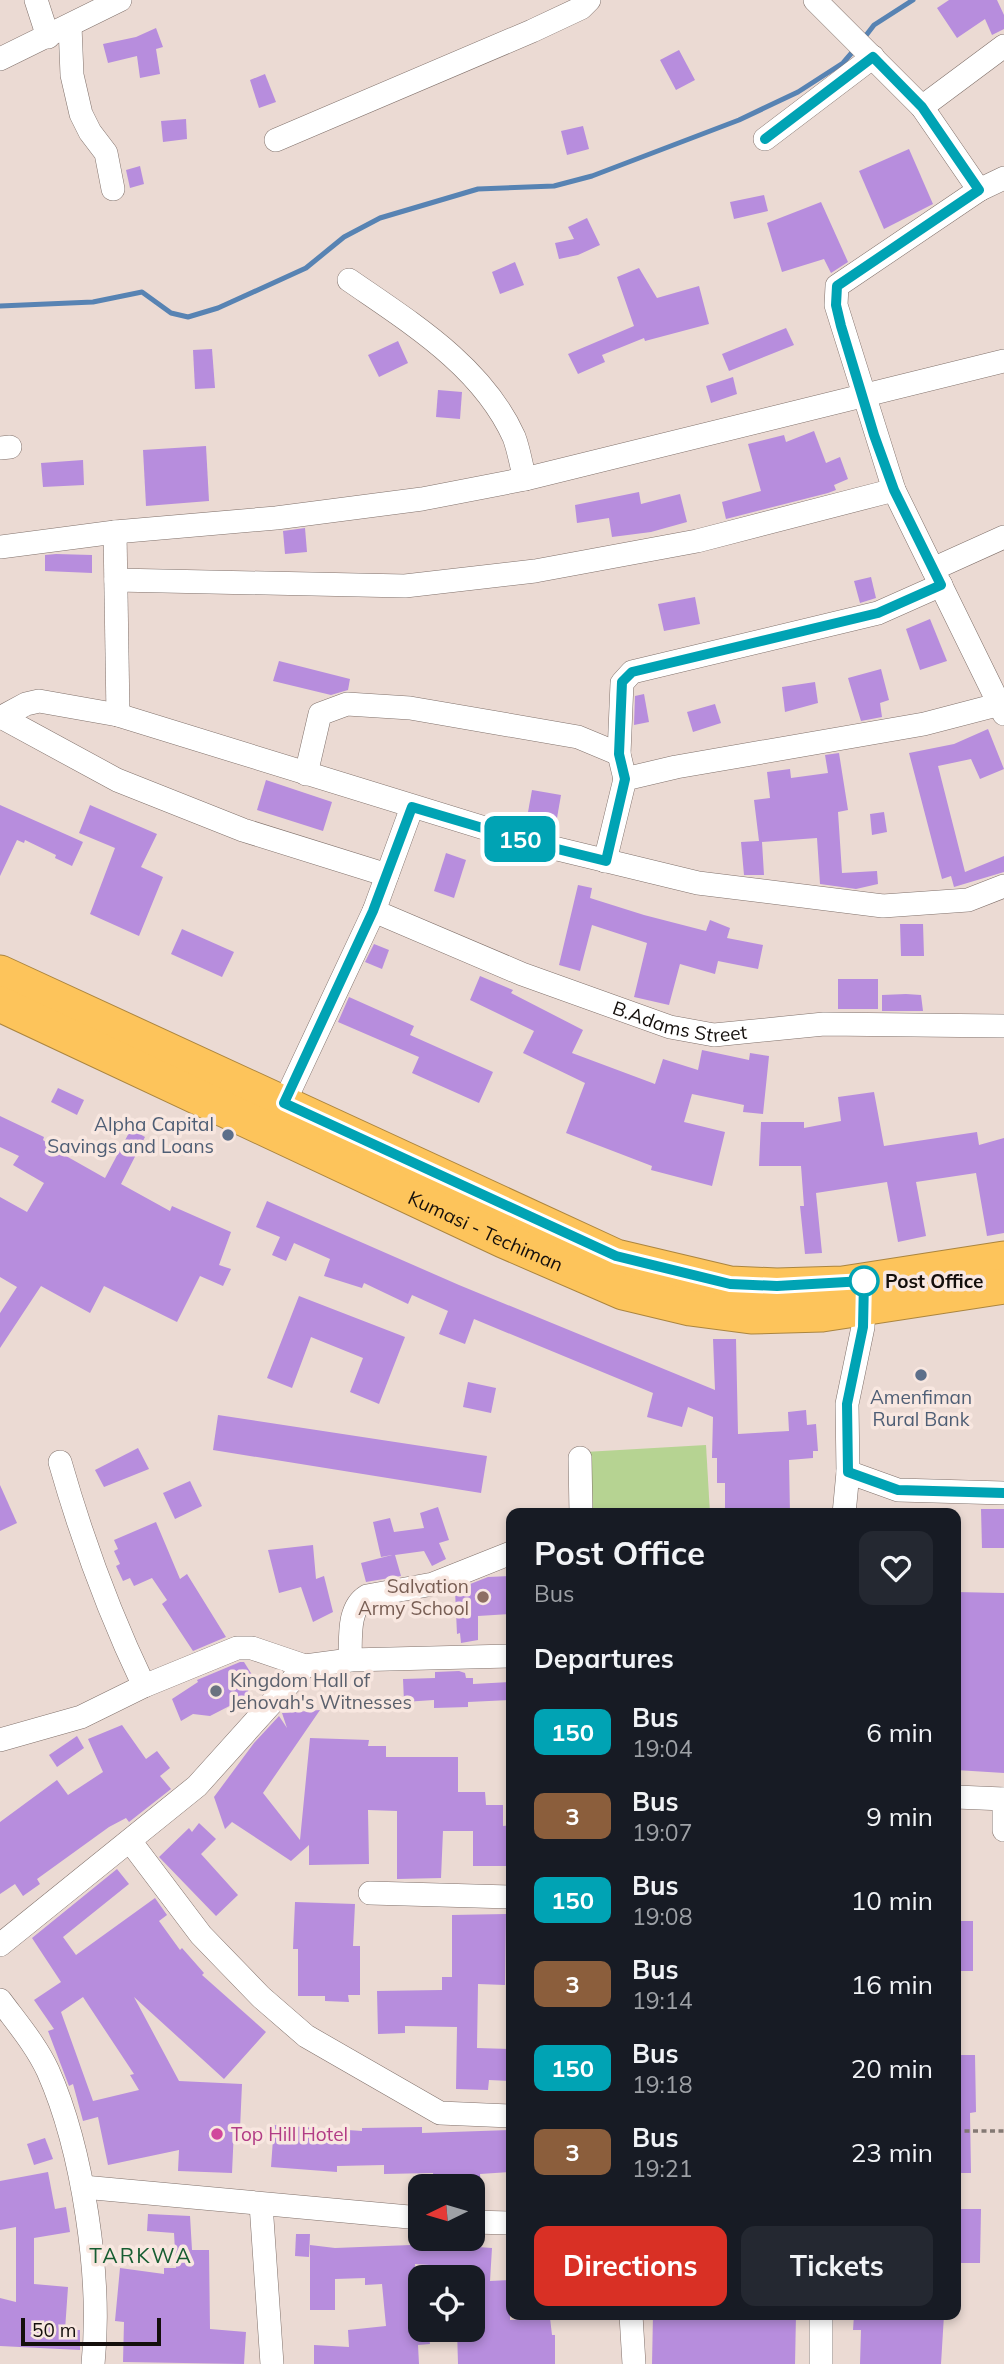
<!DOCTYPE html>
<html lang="en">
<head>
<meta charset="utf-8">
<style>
  :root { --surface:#171b24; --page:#242831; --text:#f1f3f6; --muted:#9ea1a6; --accent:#d93025 }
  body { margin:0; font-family:Mulish,sans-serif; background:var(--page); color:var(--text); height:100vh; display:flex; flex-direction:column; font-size:26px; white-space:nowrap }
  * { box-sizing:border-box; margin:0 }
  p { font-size:23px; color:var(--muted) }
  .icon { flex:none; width:38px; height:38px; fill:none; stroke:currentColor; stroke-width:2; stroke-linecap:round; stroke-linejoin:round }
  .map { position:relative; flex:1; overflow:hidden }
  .panel { position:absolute; left:506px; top:1508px; width:455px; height:812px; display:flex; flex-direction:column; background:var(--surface); border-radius:14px; box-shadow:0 4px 10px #0003 }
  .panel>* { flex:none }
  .badge { padding:0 14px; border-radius:10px; font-size:24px; line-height:46px }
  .needle { width:46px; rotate:265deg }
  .tools { position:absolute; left:408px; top:2174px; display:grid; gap:14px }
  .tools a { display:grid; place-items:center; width:77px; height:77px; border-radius:14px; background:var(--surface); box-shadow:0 4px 10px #0003; font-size:35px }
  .scale { position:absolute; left:21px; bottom:18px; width:140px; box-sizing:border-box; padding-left:7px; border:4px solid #140f0c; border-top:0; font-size:19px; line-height:24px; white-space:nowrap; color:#140f0c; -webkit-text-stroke:5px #f8e7e0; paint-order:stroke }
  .map>.badge { position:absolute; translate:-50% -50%; box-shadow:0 0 0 4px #fff }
  h2 { padding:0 28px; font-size:26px; line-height:63px }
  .round { display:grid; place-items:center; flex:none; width:74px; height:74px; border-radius:14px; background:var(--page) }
  .summary { display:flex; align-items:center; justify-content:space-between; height:119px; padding:0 28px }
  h1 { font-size:33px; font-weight:700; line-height:52px }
  .primary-button { display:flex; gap:14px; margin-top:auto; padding:14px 28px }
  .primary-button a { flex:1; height:80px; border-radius:14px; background:var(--accent); color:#fff; font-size:28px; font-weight:700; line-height:80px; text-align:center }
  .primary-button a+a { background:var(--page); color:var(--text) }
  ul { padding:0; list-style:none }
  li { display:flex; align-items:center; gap:21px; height:84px; padding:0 28px }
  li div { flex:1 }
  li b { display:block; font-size:26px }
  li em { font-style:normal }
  li .badge { min-width:77px; font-weight:700; text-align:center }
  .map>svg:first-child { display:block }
  .green { fill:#b6d392 }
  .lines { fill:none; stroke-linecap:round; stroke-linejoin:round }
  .stream { stroke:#5783b3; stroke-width:5 }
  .building { fill:#b78ddd; fill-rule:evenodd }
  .minor-casing { stroke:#80716b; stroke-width:24 }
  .highway-casing { stroke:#ab853f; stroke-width:37 }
  .path { stroke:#847974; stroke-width:3.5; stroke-dasharray:5 3.5; stroke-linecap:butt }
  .minor { stroke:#fff; stroke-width:23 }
  .highway { stroke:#fdc45b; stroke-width:35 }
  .line-casing { stroke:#fff; stroke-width:16 }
  .line { stroke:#00a3b4; stroke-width:10 }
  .service-dot { fill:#5c6f8a; stroke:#f8e7e0; stroke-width:2.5 }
  .stop-dot { fill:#fff; stroke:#00a3b4; stroke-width:3.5 }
  .education-dot { fill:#8d6e63; stroke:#f8e7e0; stroke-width:2.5 }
  .worship-dot { fill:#6b7280; stroke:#f8e7e0; stroke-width:2.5 }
  .hotel-dot { fill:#d1479c; stroke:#f8e7e0; stroke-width:2.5 }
  .labels { text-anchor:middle; stroke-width:7; stroke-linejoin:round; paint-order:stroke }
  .street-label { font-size:19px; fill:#140f0c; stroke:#f8e7e0 }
  .service-label { font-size:19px; fill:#4e5e75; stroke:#f8e7e0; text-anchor:end }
  .stop-label { font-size:19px; font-weight:bold; fill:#140f0c; stroke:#f8e7e0; text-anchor:start }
  .education-label { font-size:19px; fill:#785e54; stroke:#f8e7e0; text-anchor:end }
  .worship-label { font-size:19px; fill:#5b616d; stroke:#f8e7e0; text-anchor:start }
  .hotel-label { font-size:19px; fill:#b23c85; stroke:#f8e7e0; text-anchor:start }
  .neighbourhood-label { font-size:21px; letter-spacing:2px; fill:#165d31; stroke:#f8e7e0 }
</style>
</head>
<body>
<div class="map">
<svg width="1004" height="2364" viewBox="0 0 1004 2364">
  <rect width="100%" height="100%" fill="#ebdad3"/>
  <path class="green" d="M706,1445L710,1514H589L585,1452Z"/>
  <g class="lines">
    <g class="stream">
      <path d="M864,38L874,25L913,0"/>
      <path d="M0,306L93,302L142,292L171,313L188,317L218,308L306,268L344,237L380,218L478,189L554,186L592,176L739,120L798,92L843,63L855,49"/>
    </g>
  </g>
  <g class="building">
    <path d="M949,0H997L1004,15V29L992,35L985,19L957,38L937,8Z"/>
    <path d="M156,28L163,47L156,49L160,74L140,78L137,56L108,63L103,44L136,37Z"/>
    <path d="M679,50L695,80L676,90L660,60Z"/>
    <path d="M265,74L276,102L259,108L250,80Z"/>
    <path d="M186,119L187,139L163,142L161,121Z"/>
    <path d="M583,126L589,149L567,155L561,131Z"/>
    <path d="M909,149L933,204L884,229L859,171Z"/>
    <path d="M140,166L144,184L130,188L126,170Z"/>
    <path d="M764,195L768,211L734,219L730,202Z"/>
    <path d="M821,202L848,262L831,273L824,259L782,272L767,223Z"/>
    <path d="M587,218L600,245L578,255L559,259L555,243L574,239L568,227Z"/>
    <path d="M515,262L524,285L500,294L492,272Z"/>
    <path d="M639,268L657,298L699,286L709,324L645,341L644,338L602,355L605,362L578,374L568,354L634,326L617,277Z"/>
    <path d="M786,328L794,345L729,371L722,354Z"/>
    <path d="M398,341L408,363L379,377L368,355Z"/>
    <path d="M212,349L215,388L195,389L193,350Z"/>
    <path d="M733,377L737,394L711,403L706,386Z"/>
    <path d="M438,390L462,392L460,419L436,417Z"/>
    <path d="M814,431L826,463L840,457L848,479L834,485L836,490L828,493L726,519L722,502L761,491L748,444L784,435L786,442Z"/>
    <path d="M206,446L209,501L146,506L143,450Z"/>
    <path d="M83,460L84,485L43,487L41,463Z"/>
    <path d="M639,492L641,504L680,494L687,522L651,532L612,537L609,518L577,523L575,505Z"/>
    <path d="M305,528L307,552L285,554L283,531Z"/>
    <path d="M56,554L92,555V573L45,571V555Z"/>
    <path d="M871,577L876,598L860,603L854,581Z"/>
    <path d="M695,597L700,624L664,631L658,604Z"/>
    <path d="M930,619L947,661L920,670L906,629Z"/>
    <path d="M279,661L350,679L348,690L331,695L273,681Z"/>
    <path d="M881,669L889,700L880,703L882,717L861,721L848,678Z"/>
    <path d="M815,682L818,703L785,712L782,687Z"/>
    <path d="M644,694L649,722L634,725L635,696Z"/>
    <path d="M715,704L721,723L693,732L687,712Z"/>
    <path d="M988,729L1004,769L980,779L971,759L938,766L965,872L1004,856V872L954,887L951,876L942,879L909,753L954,744Z"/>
    <path d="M839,753L848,810L838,812L842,873L877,871L878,884L856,889L820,884L817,838L762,842L764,875H744L741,842L759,841L754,800L770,798L767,772L790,769L791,778L828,773L825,755Z"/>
    <path d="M266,780L332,802L323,831L257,810Z"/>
    <path d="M532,790L561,795L557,818L528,812Z"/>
    <path d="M0,805L83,842L72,866L55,858L56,855L25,840L24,843L17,840L0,876Z"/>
    <path d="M90,805L157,834L141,867L163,877L139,936L90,914L115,848L79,833Z"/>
    <path d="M884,812L887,832L872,835L870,814Z"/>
    <path d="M446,853L466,860L454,898L434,891Z"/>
    <path d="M578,885L592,888L590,898L644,915L706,931L710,920L730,928L727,938L763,945L758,969L718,961L715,974L680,964L669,1005L634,997L647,943L592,925L580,971L559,965Z"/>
    <path d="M900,924H923L924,956H901Z"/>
    <path d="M182,929L234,952L222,977L171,954Z"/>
    <path d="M374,944L389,950L382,969L365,962Z"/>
    <path d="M480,976L513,990L511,993L583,1030L572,1053L655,1084L663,1059L698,1070L702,1050L749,1060L750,1053L769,1056L763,1114L743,1112L744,1105L692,1094L684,1122L725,1132L712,1186L651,1170L652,1166L566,1133L585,1083L523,1053L534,1031L470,1000Z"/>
    <rect x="838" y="979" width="40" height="30"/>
    <path d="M906,994L921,995L923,1011H882V995Z"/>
    <path d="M349,997L414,1026L410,1035L493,1072L479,1103L412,1073L419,1057L338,1022Z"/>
    <path d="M58,1088L84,1100L77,1115L51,1102Z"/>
    <path d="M874,1092L884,1146L977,1132L979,1145L1004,1138V1233L987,1236L976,1173L916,1182L926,1236L898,1242L887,1182L816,1193L822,1253L805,1254L800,1206H804L801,1166H759L761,1122H804V1128L841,1121L838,1097Z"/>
    <path d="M0,1116L44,1137L43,1140L59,1152L105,1178L131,1129L145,1137L121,1184L170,1211L172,1206L231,1232L219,1265L231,1269L223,1286L200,1276L177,1322L104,1286L90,1313L41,1286L0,1348V1313L17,1287L0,1277V1197L27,1212L44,1183L13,1165L19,1156L0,1147Z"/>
    <path d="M267,1201L459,1285L715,1390L713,1339H736L738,1434L789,1431L788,1412L806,1410L807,1425L816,1424L818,1451H813V1458L789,1460L790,1514H725V1483H717V1458H712L713,1417L688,1407L682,1427L647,1417L653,1393L474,1319L465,1344L439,1334L448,1311L412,1295L408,1304L364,1283L362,1288L324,1276L330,1259L294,1243L286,1261L272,1255L280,1237L256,1227Z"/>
    <path d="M299,1296L405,1337L379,1404L350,1392L363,1358L311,1337L292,1388L267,1378Z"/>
    <path d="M468,1382L496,1388L491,1413L463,1407Z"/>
    <path d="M218,1415L487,1456L481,1493L213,1450Z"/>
    <path d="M138,1448L149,1469L104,1487L95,1470Z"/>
    <path d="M190,1481L202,1506L175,1519L163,1493Z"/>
    <path d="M0,1485L17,1523L0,1531Z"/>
    <path d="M438,1507L449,1540L439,1543L446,1559L432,1566L424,1551L395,1555L401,1576L366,1582L361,1563L392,1555L381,1557L373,1522L390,1518L394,1532L424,1528L420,1513Z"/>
    <path d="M981,1509H1004V1548H982Z"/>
    <path d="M156,1522L180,1579L187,1574L226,1637L193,1651L162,1604L167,1600L152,1578L134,1586L130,1578L123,1581L116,1566L120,1564L114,1551L118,1549L114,1540Z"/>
    <path d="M313,1545L316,1579L324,1576L333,1612L313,1622L301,1587L279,1593L268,1550Z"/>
    <path d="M511,1576V1614L478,1616V1640L461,1643L460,1633L457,1634L455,1590L488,1577Z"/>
    <path d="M956,1592L1004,1593V1773L956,1770Z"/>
    <path d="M240,1662H244L254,1678L245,1698L210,1716L193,1714L181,1721L172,1699L198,1682L197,1680Z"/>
    <path d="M459,1671L465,1673L466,1678H473V1684L510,1682L511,1700L468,1702V1707L434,1708V1700L404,1702L403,1679L435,1678V1672Z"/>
    <path d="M320,1710L263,1793L300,1840L310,1738L369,1740L368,1746H386V1757H458V1792H485L486,1805H503V1826L511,1825V1866H473V1831H443L441,1878L397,1879V1811L368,1810L369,1864L309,1865V1845L291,1861L232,1822L225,1829L214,1797L254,1743L279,1716L287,1728L282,1713Z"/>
    <path d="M122,1725L146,1759L157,1751L170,1768L160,1776L171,1789L129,1822L126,1818L109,1827L37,1879L40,1884L23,1896L15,1884L0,1894V1822L57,1780L68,1795L103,1772L88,1739Z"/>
    <path d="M77,1736L84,1748L57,1767L49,1755Z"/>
    <path d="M199,1823L216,1839L201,1854L238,1895L216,1916L159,1857L189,1828L192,1832Z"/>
    <path d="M117,1869L129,1884L63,1937L76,1955L155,1898L167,1915L159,1921L180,1950L182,1948L204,1973L202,1975L266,2032L224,2079L134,1997L179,2081L242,2084L240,2129H234L232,2173L178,2171L179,2150L108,2165L98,2117L83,2121L73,2084L69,2086L48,2031L54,2029L34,2000L61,1982L32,1938ZM83,1997L134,2074L130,2075L139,2090L93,2101L61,2012Z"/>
    <path d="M295,1902L355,1904L353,1946H360V1995H348L349,2002L325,2001V1996H298V1949H293Z"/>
    <path d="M506,1914L505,1985L478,1984L477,2048L511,2049V2081L489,2080L488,2090L456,2089L457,2027L405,2026V2033L378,2034L377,1991L442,1990V1977H452V1915Z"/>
    <rect x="956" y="1921" width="17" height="50"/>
    <path d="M956,2055H975L976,2112L970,2113L971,2173H956Z"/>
    <path d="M274,2125L362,2131V2128L422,2127V2133L511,2130V2172L480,2174L481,2186H454L453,2181L434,2182L433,2173L384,2174V2165L337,2166V2172L271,2167Z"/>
    <path d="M45,2138L53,2159L34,2165L27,2144Z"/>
    <path d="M48,2172L55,2209L66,2207L70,2232L34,2238V2284L68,2287L65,2330H80V2350L0,2346V2298L16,2302V2227L0,2230V2181Z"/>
    <path d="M956,2209H981L980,2263H956Z"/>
    <path d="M148,2214L190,2216L192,2250H209L210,2329L246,2332L244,2364L123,2362L124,2322L115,2321L120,2268L164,2274V2268H176L174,2233L147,2231Z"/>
    <path d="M296,2234H310L309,2257L295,2256Z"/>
    <path d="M436,2244L492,2248L490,2281L510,2280V2320L550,2318L552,2335H555V2364H458L457,2329H472V2268L415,2264L420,2329H428L430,2344L418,2345L419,2364H314V2345L349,2347L348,2330L386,2326L382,2284L365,2285V2278L335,2279V2310H310V2245L335,2248Z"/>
    <path d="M653,2315H796L795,2364H652Z"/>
    <path d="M854,2315H944L941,2364H860L861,2330H853Z"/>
  </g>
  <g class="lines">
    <g class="minor-casing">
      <g id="minor">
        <path d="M36,0L48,37"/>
        <path d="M815,0L922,107L979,190"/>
        <path d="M70,26L72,75L81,114L90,132L106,153L113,189"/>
        <path d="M0,59L120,0"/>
        <path d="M922,107L1004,46"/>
        <path d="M765,139L873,57"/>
        <path d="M276,140L532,31L581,8L589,0"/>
        <path d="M1004,178L979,190L837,286L836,305L894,490L1004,714"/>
        <path d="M349,280C411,323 482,366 514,437C519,450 521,465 525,479"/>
        <path d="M0,448L10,447"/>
        <path d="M115,532L118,715"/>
        <path d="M0,547L115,532L276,518L422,499L525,479L1004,361"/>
        <path d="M933,569L1004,537"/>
        <path d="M116,580L405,586L535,571L697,541L894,490"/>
        <path d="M0,718L26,704L39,701L118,715L533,843L698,883L883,906L968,900L1004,886"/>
        <path d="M3,718L117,780L243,830L387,875"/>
        <path d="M306,774L320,714L347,704L410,708L578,737L619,754"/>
        <path d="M625,779L619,754L622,683L632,672L878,613L941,585"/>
        <path d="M605,861L625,779L676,767L924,724L1004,703"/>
        <path id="s1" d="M374,911L522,974L670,1027L714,1035L824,1024L1004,1026"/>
        <path d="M284,1103L374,911L412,807"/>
        <path d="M580,1458L581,1514"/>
        <path d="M60,1462C82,1539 109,1613 144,1686"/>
        <path d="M848,1472L898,1490L1004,1493"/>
        <path d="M844,1514L848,1472L847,1404L863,1327L864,1295"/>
        <path d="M350,1660C351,1639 347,1608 367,1596L433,1584L511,1553"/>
        <path d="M0,1740L81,1717L144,1686L237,1648H252L305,1666"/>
        <path d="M956,1797L1004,1799"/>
        <path d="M1004,1799V1830"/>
        <path d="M130,1841L201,1935L261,1997L306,2036L440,2113L511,2116"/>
        <path d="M370,1893L511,1897"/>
        <path d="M0,1945L197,1786L305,1666L350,1660L511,1656"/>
        <path d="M0,2000C17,2023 36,2045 48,2071C83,2150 102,2278 93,2364"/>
        <path d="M83,2187L420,2218"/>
        <path d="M261,2204L272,2364"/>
        <path d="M472,2222L511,2223"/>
        <path d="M631,2315L634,2364"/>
        <path d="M821,2364V2315"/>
      </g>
    </g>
    <g class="highway-casing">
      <g id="highway">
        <path d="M0,973L616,1257L730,1284L777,1286L843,1284L1004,1259"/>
        <path id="s2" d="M0,1004L503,1240L623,1292L690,1308L751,1316L822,1314L1004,1286"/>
      </g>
    </g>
    <path class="path" d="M956,2131H1004"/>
    <use href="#minor" class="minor"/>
    <use href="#highway" class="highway"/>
  </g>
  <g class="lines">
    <g class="line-casing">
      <path id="line" d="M765,139L873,57L922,107L979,190L837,286L836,305L841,326L874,435L894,490L941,585L878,613L632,672L622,682L619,754L625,779L606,861L533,843L412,807L373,911L284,1103L616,1256L730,1284L777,1286L864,1281L863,1327L847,1404L848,1472L898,1490L1004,1493"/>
    </g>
    <use href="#line" class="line"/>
  </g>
  <g class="service-dot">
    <circle cx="228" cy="1135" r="7"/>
    <circle cx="921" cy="1375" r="7"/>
  </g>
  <circle class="stop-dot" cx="864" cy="1281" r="14"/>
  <circle class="education-dot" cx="483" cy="1597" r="7"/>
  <circle class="worship-dot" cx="216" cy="1691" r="7"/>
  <circle class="hotel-dot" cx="217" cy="2134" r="7"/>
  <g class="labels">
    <g class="street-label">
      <text dy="7" stroke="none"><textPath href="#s1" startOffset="327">B.Adams Street</textPath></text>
      <text dy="7" stroke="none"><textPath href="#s2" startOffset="536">Kumasi - Techiman</textPath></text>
    </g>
    <g class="service-label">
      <text x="214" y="1131">Alpha Capital<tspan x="214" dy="22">Savings and Loans</tspan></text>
      <text x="921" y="1404" text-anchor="middle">Amenfiman<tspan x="921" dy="22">Rural Bank</tspan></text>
    </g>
    <g class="stop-label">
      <text x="885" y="1288">Post Office</text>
    </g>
    <g class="education-label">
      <text x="469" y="1593">Salvation<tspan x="469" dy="22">Army School</tspan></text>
    </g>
    <g class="worship-label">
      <text x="230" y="1687">Kingdom Hall of<tspan x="230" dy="22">Jehovah's Witnesses</tspan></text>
    </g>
    <g class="hotel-label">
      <text x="231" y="2141">Top Hill Hotel</text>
    </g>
    <g class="neighbourhood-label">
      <text x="141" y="2263">TARKWA</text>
    </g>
  </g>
</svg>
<div class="tools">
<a><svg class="needle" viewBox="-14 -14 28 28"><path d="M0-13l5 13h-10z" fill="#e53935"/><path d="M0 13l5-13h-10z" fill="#9ea1a6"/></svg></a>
<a><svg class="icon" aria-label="locate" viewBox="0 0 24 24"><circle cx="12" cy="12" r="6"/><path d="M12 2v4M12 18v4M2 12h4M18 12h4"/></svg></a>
</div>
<div class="scale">50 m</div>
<b class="badge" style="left:520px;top:839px;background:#00a3b4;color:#fff">150</b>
<section class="panel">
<div class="summary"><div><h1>Post Office</h1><p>Bus</p></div><a class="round"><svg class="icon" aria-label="heart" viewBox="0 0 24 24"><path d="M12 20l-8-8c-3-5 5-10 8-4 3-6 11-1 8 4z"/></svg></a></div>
<h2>Departures</h2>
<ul>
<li><span class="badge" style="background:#00a3b4;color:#fff">150</span><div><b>Bus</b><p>19:04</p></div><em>6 min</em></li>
<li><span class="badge" style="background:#8b5e3c;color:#fff">3</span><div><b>Bus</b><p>19:07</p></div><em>9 min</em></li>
<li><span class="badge" style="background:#00a3b4;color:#fff">150</span><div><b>Bus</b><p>19:08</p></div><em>10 min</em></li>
<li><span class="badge" style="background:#8b5e3c;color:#fff">3</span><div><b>Bus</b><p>19:14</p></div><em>16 min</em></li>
<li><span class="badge" style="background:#00a3b4;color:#fff">150</span><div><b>Bus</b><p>19:18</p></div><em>20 min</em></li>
<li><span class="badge" style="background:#8b5e3c;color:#fff">3</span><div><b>Bus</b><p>19:21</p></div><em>23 min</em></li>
</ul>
<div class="primary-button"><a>Directions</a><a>Tickets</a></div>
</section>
</div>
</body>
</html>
